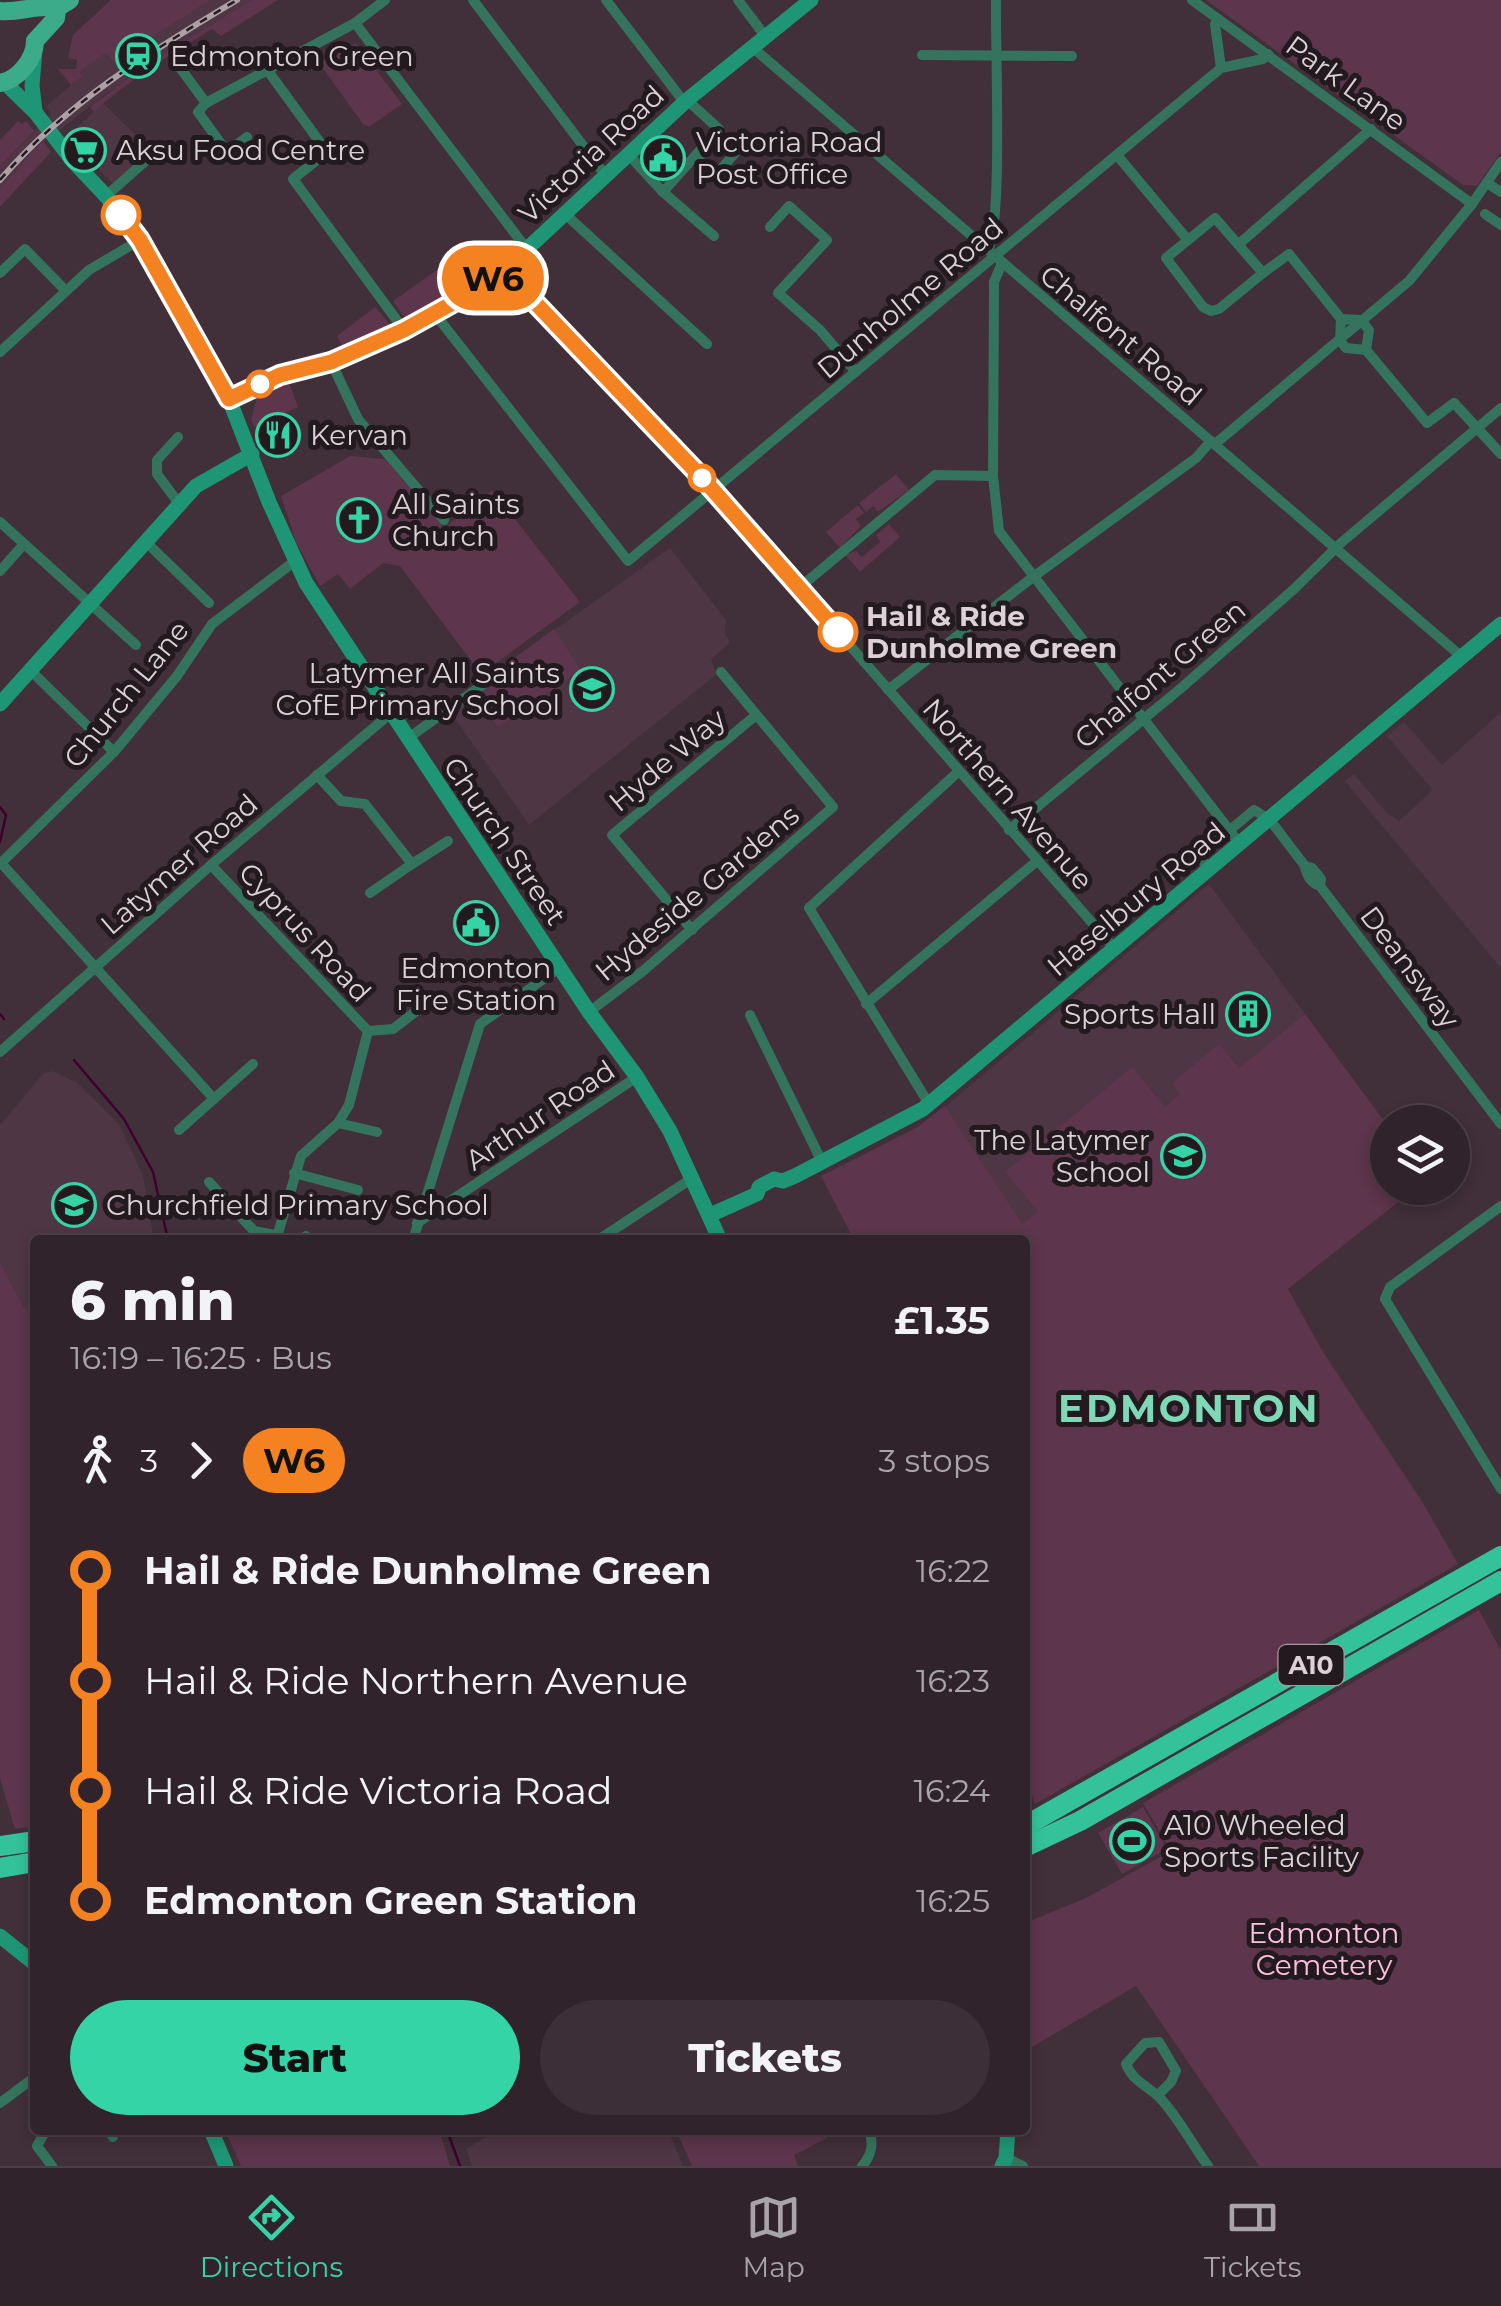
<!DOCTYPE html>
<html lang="en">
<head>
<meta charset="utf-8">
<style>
  :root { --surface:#31232b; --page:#3d2f37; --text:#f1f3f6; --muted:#a8a4a9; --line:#4c4047; --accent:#35d4a7 }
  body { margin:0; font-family:Montserrat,sans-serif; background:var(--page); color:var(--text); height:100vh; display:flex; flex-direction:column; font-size:38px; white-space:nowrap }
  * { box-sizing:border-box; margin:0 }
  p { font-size:32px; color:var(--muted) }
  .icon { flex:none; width:55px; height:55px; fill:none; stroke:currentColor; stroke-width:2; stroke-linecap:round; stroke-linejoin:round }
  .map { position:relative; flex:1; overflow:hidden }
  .panel { position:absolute; left:30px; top:1235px; width:1000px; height:900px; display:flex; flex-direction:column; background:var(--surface); border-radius:10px; box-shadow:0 5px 15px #0003,0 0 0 2px var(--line) }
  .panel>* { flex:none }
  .badge { padding:0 20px; border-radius:32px; font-size:35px; line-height:65px }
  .buttons { position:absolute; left:1370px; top:1105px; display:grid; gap:20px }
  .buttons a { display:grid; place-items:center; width:100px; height:100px; border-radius:50%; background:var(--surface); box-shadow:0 5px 15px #0003,0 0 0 2px var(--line); font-size:50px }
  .map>.badge { position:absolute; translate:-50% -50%; box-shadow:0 0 0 5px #fff }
  .legs { display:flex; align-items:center; gap:15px; height:110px; padding:0 40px; font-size:32px }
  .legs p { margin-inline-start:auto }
  .headline { display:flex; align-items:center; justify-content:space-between; height:170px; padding:0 40px }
  h1 { font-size:55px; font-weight:800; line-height:75px }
  .button { display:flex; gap:20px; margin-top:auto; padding:20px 40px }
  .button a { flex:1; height:115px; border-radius:60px; background:var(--accent); color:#111; font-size:40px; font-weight:800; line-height:115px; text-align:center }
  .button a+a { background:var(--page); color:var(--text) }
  ul { padding:0 40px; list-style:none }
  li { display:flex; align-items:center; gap:35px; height:110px; font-size:38px }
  li i { display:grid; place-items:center; width:15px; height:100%; margin:0 12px; background:currentColor }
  li i::after { content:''; width:25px; height:25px; margin:-12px; border:8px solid; border-radius:50%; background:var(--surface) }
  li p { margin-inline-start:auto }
  li:first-child i { background:linear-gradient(#0000 50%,currentColor 0) }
  li:last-child i { background:linear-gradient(currentColor 50%,#0000 0) }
  .tab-bar { display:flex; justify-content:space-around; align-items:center; height:140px; border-top:2px solid var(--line); background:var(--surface); font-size:28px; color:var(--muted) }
  .tab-bar a { display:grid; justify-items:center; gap:5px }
  .tab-bar .current { color:var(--accent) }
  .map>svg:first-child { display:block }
  .built { fill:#4e3644 }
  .green { fill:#5d354c }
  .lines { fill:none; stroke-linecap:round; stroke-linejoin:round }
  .stream { stroke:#3f002c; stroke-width:2.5 }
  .street { stroke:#34745e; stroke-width:10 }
  .secondary { stroke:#1e9675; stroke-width:15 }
  .primary { stroke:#3cab89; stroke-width:18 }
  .highway { stroke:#33c299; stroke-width:20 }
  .rail-casing { stroke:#ad9fa6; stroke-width:6 }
  .rail { stroke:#221a1e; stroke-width:2.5; stroke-dasharray:8; stroke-linecap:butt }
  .line-1-casing { stroke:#fff; stroke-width:22 }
  .line-1 { stroke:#f58220; stroke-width:15 }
  .stop-1-dot { fill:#fff; stroke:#f58220; stroke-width:5 }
  .labels { text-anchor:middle; stroke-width:10; stroke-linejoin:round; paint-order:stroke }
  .shield { fill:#221a1e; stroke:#a59aa0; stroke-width:2.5 }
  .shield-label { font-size:25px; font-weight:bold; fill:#ddd1d7 }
  .poi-label { font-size:28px; fill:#ddd1d7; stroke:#221a1e; text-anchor:start }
  .street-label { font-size:28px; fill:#ddd1d7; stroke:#221a1e }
  .stop-label { font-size:28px; font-weight:bold; fill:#ddd1d7; stroke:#221a1e; text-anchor:start }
  .park-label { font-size:28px; fill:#fdc0e1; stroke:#221a1e }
  .district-label { font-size:38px; font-weight:bold; letter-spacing:2.5px; fill:#7ed9b9; stroke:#221a1e }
</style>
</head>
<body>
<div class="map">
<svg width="1501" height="2166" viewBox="0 0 1501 2166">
  <rect width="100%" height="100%" fill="#412f39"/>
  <g class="built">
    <path d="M211,0H252L107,93L60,130L57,128L0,188V166L51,114L46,106L82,76L80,72L107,52L113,60Z"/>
    <path d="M103,103L157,156L119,190L67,137Z"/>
    <path d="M670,548L726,620L725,634L730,642L711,660L717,674L529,825L450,711L495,683L491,675Z"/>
    <path d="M1501,712V968L1345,781L1354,774L1387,813L1399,821L1433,790L1387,736L1404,722L1442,765Z"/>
    <path d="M1209,884L1387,1125L1388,1188H1416L1287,1288L1137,1425L945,1107Z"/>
    <path d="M52,1071L76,1082L119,1124L143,1176L154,1240H35V1352L0,1355V1125L43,1074Z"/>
    <path d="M498,2130H668L683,2166H472L466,2149Z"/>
  </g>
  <g class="green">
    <path d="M111,0H211L113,61L106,53L80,72L83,76L71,85L58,69H76L77,60L68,58L73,35Z"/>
    <path d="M252,0H278L221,36L212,29C171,55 128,80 94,112L90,107L145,66Z"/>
    <path d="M1206,0H1501V152L1477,186L1463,185Z"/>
    <path d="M356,43L402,104L369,127L363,124L319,63Z"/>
    <path d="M18,121L22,124L26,121L34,131L0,166V140Z"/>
    <path d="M43,141L51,152L0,207V188Z"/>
    <path d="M462,252L484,278L408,323L393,301Z"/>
    <path d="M375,307L390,324L389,329L346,353L337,336Z"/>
    <path d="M287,377L298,407L255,427L251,420L257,397Z"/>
    <path d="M350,456L385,459L444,528L492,490L580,602L481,674L400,566L383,563L350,589L338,574L320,586L296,542L281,496Z"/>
    <path d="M896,474L909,490L878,512L873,506L866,512L859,503Z"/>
    <path d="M858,505L864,513L856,519L861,526L840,548L826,532Z"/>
    <path d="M889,524L900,537L860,572L845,555L856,551L862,557L880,542L876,535Z"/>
    <path d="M554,629L581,670L498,727L475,695L495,682L491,675Z"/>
    <path d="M1305,1014L1387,1125L1388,1188H1416L1288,1289L1323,1352L1423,1503L1458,1564L1035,1804L1025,1774V1240H854L821,1176L916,1128L945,1106L1022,1224L1038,1211L1005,1172L1132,1067L1165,1107L1180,1094L1172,1083L1219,1044L1239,1068Z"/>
    <path d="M0,1263L29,1317L35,1318V1826L15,1829L0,1779Z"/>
    <path d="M1479,1610L1501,1651V2166H1259L1136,1986L1025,2051V1923L1086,1898L1171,1851L1143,1803Z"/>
    <path d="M1143,1807L1167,1849L1122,1874L1098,1833Z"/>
    <path d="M225,2130H439L450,2166H241Z"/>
    <path d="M676,2130H823L827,2138L794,2155L798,2166H692Z"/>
  </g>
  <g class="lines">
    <g class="stream">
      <path d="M0,807L6,815L0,842"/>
      <path d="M0,1014L4,1019"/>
      <path d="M74,1060L124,1119L153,1172L168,1240"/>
      <path d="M447,2130L460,2166"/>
    </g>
    <g class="street">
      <path d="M473,0L606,176"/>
      <path d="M606,0L684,102"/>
      <path d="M738,0L765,36"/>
      <path d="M1192,0L1472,204"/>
      <path d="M1218,19L1215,24L1221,68"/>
      <path d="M355,23L526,248"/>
      <path d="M752,47L1462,657"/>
      <path d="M922,55L1072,56"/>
      <path d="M178,65L206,103"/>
      <path d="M268,71L327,152L293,179L404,330"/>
      <path d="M247,137L227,152L198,112L206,103L355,23L385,0"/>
      <path d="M628,154L663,192L714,236"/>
      <path d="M1117,155L1187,239"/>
      <path d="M695,157L716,175L747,139"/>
      <path d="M1487,183L1501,192"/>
      <path d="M663,192L719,129L687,100"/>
      <path d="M106,196L150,157"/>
      <path d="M564,213L707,344"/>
      <path d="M1485,214L1501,225"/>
      <path d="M1215,218L1263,273L1219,309L1211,311L1203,307L1166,258Z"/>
      <path d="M770,227L789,206L827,240L778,293L820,330L856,372"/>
      <path d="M1239,244L1371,129"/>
      <path d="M988,250C1003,224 995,42 996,0"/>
      <path d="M1002,263L994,282L993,476L999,531L1240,844"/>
      <path d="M503,270L722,499L1115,949"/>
      <path d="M0,273L25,249L66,291"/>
      <path d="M1263,273L1289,254L1341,319"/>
      <path d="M435,314L628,561L1221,68L1263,59L1268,54"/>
      <path d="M1341,319L1361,320L1369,330L1366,350L1346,348L1340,341Z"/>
      <path d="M1366,350L1427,423L1454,403L1501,454"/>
      <path d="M0,352L89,270L140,240"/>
      <path d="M331,362L358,419L444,520"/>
      <path d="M178,437L157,460V474L180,505"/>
      <path d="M1215,444L1409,281L1472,204L1501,162"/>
      <path d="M0,522L136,645"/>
      <path d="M147,543L209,603"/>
      <path d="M0,571L24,544"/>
      <path d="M799,588L935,475L993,476"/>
      <path d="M31,671L114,752"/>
      <path d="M888,690L1033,577L1196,458L1211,441"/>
      <path d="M407,739L492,678"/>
      <path d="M317,775L341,801L365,804L412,864L448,841"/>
      <path d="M1009,830L1180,689L1293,590L1342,542L1501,408"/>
      <path d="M0,864L114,752L177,676L212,624L295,561"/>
      <path d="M3,865L214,1099"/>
      <path d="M211,865L368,1031L393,1029L419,1009"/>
      <path d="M1305,866L1312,868L1321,879L1320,886"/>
      <path d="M1210,869L1201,859L1202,853L1254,810L1270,820L1305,866C1306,875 1311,883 1320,886L1501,1124"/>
      <path d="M370,893L412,864"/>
      <path d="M692,930L612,835L755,716"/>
      <path d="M866,1004L1037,861"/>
      <path d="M589,1012L643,971L833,807L721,672"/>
      <path d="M750,1015L822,1162"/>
      <path d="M0,1052L211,865L391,713"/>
      <path d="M929,1104L809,908L958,772"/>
      <path d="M338,1123L377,1132"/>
      <path d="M179,1130L253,1064"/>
      <path d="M294,1173L358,1190"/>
      <path d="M209,1182L254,1231L275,1235"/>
      <path d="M1501,1206L1390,1287L1385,1299L1501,1489"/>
      <path d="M417,1223L637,1077"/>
      <path d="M276,1240L301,1156L338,1123L349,1105L368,1031"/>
      <path d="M304,1240L306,1236"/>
      <path d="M413,1240L480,1024L559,968"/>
      <path d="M598,1240L694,1177"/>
      <path d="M1158,2095L1171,2082L1176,2071L1159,2042L1145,2043L1126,2064C1134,2083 1147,2085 1160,2098C1178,2117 1192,2144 1208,2166"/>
      <path d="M0,2103L35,2077"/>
      <path d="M46,2130L37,2146L52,2166"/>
      <path d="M108,2130L113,2137"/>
      <path d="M1006,2158L1023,2166"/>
      <path d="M862,2166C872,2155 874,2144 869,2130"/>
    </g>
    <g class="secondary">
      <path d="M35,50L32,86L35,111"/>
      <path d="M5,83L35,112L72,160L106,196L140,240L229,399L269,502L306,583L589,1012L637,1077L670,1131L720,1240"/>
      <path d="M229,399L281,375L331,362L404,330L469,295L513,262L687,100L811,0"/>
      <path d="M0,704L196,486L252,454"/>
      <path d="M710,1215L757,1194L759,1187L774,1179L783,1181L795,1176L923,1109L1501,624"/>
      <path d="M0,1936L35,1964"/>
      <path d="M211,2130L226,2166"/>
      <path d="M1002,2166L1006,2158L1008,2130"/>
    </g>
    <g class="primary">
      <path d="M0,11C19,13 38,4 57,8L70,0"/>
      <path d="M35,41L56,18L57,8"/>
      <path d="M0,83C18,80 35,59 35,41"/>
    </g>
    <g class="highway">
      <path d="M1025,1826L1501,1556"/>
      <path d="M0,1846L35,1841"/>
      <path d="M1025,1847L1080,1821L1501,1581"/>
      <path d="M0,1868L35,1862"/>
    </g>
    <g class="rail-casing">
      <path id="rail" d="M0,180C67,102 150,52 237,0"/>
    </g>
    <use href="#rail" class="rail"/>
  </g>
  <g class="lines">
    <g class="line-1-casing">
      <path id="line-1" d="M121,215L140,240L229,399L280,375L331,362L404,330L469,294L504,270L705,481L838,632"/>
    </g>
    <use href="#line-1" class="line-1"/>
  </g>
  <defs>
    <g id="station-ring" transform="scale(2.25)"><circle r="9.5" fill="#221a1e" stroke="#35d4a7" stroke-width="1.5"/><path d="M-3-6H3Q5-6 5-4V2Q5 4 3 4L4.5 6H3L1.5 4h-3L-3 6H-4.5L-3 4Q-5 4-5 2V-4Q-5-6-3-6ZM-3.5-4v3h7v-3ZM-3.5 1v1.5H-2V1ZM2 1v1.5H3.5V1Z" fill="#35d4a7"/></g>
    <g id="supermarket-ring" transform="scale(2.25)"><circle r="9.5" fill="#221a1e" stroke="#35d4a7" stroke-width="1.5"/><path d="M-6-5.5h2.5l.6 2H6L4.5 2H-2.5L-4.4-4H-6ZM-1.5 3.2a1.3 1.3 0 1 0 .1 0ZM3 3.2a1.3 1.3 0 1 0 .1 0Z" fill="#35d4a7"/></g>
    <g id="civic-ring" transform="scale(2.25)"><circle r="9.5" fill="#221a1e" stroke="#35d4a7" stroke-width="1.5"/><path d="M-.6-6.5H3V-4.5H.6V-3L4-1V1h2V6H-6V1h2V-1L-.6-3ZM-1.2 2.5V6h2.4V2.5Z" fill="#35d4a7"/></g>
    <g id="restaurant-ring" transform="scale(2.25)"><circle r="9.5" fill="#221a1e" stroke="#35d4a7" stroke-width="1.5"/><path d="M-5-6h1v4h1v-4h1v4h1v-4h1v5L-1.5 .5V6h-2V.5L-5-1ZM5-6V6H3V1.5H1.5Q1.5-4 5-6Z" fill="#35d4a7"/></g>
    <g id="church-ring" transform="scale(2.25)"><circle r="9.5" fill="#221a1e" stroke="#35d4a7" stroke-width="1.5"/><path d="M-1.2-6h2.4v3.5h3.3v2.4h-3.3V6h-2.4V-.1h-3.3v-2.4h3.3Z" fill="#35d4a7"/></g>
    <g id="school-ring" transform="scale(2.25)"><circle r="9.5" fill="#221a1e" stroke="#35d4a7" stroke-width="1.5"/><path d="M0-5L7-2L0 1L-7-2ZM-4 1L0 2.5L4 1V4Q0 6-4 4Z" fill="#35d4a7"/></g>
    <g id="building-ring" transform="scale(2.25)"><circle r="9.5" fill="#221a1e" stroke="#35d4a7" stroke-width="1.5"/><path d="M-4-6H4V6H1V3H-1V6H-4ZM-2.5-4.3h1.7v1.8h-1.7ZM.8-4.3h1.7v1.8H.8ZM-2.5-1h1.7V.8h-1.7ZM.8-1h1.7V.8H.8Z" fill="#35d4a7"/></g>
    <g id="stadium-ring" transform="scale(2.25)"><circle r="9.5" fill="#221a1e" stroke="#35d4a7" stroke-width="1.5"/><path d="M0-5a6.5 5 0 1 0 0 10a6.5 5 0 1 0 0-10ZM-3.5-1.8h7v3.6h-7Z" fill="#35d4a7"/></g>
  </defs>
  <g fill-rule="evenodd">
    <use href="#station-ring" x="138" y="56"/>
    <use href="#supermarket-ring" x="84" y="150"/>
    <use href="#civic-ring" x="663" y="158"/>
    <use href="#restaurant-ring" x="278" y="435"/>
    <use href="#church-ring" x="359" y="520"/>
    <use href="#school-ring" x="592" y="689"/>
    <use href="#civic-ring" x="476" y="923"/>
    <use href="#building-ring" x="1248" y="1014"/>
    <use href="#school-ring" x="1183" y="1156"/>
    <use href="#school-ring" x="74" y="1205"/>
    <use href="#stadium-ring" x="1132" y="1841"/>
  </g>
  <g class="stop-1-dot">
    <circle cx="121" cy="215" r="18"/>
    <circle cx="260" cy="384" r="12"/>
    <circle cx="702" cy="478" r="12"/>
    <circle cx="838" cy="632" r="18"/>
  </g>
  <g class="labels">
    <rect class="shield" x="1278.5" y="1645" width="65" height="40" rx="8"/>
    <g class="shield-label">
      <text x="1311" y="1674">A10</text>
    </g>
    <g class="poi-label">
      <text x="170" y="66">Edmonton Green</text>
      <text x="696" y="152">Victoria Road<tspan x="696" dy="32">Post Office</tspan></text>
      <text x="116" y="160">Aksu Food Centre</text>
      <text x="310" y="445">Kervan</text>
      <text x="392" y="514">All Saints<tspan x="392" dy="32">Church</tspan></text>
      <text x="560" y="683" text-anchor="end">Latymer All Saints<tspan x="560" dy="32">CofE Primary School</tspan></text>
      <text x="476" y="978" text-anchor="middle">Edmonton<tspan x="476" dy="32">Fire Station</tspan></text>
      <text x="1216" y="1024" text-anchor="end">Sports Hall</text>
      <text x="1150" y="1150" text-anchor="end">The Latymer<tspan x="1150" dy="32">School</tspan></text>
      <text x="106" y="1215">Churchfield Primary School</text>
      <text x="1164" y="1835">A10 Wheeled<tspan x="1164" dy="32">Sports Facility</tspan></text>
    </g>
    <g class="street-label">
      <text transform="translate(1346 83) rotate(36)" y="10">Park Lane</text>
      <text transform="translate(591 154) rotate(-43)" y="10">Victoria Road</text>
      <text transform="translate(910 298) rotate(-40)" y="10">Dunholme Road</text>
      <text transform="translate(1121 335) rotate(40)" y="10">Chalfont Road</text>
      <text transform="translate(1160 674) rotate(-40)" y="10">Chalfont Green</text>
      <text transform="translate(126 694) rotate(-51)" y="10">Church Lane</text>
      <text transform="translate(667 760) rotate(-40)" y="10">Hyde Way</text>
      <text transform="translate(1008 794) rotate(49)" y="10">Northern Avenue</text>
      <text transform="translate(505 841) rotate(56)" y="10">Church Street</text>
      <text transform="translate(179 864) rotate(-41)" y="10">Latymer Road</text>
      <text transform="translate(697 893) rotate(-40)" y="10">Hydeside Gardens</text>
      <text transform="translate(1136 899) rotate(-40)" y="10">Haselbury Road</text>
      <text transform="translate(305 932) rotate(47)" y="10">Cyprus Road</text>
      <text transform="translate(1410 967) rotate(53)" y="10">Deansway</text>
      <text transform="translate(540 1115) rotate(-34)" y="10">Arthur Road</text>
    </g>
    <g class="stop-label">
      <text x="866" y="626">Hail &amp; Ride<tspan x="866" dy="32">Dunholme Green</tspan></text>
    </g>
    <g class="park-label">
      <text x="1324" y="1943">Edmonton<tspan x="1324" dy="32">Cemetery</tspan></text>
    </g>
    <g class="district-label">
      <text x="1189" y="1422">EDMONTON</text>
    </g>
  </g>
</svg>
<div class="buttons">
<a><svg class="icon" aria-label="layers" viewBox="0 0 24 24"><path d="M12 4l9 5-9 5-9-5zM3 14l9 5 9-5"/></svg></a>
</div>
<b class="badge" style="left:493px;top:278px;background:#f58220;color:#111">W6</b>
<section class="panel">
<div class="headline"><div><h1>6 min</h1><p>16:19 – 16:25 · Bus</p></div><b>£1.35</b></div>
<div class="legs"><svg class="icon" aria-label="walk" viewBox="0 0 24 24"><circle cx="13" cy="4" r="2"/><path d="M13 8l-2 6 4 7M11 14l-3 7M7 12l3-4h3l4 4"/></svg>3<svg class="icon" aria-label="forward" viewBox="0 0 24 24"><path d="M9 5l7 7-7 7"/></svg><b class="badge" style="background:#f58220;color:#111">W6</b><p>3 stops</p></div>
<ul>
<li><i style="color:#f58220"></i><b>Hail &amp; Ride Dunholme Green</b><p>16:22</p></li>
<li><i style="color:#f58220"></i><span>Hail &amp; Ride Northern Avenue</span><p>16:23</p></li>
<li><i style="color:#f58220"></i><span>Hail &amp; Ride Victoria Road</span><p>16:24</p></li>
<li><i style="color:#f58220"></i><b>Edmonton Green Station</b><p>16:25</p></li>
</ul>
<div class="button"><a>Start</a><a>Tickets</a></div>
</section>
</div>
<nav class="tab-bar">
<a class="current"><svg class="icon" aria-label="directions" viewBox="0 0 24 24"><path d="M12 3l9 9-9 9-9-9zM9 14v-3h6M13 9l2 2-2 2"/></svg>Directions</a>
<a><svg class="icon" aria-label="map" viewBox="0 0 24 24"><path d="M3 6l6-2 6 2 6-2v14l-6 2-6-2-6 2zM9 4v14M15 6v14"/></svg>Map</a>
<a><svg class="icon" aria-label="tickets" viewBox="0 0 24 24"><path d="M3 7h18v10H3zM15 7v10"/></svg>Tickets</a>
</nav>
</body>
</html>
